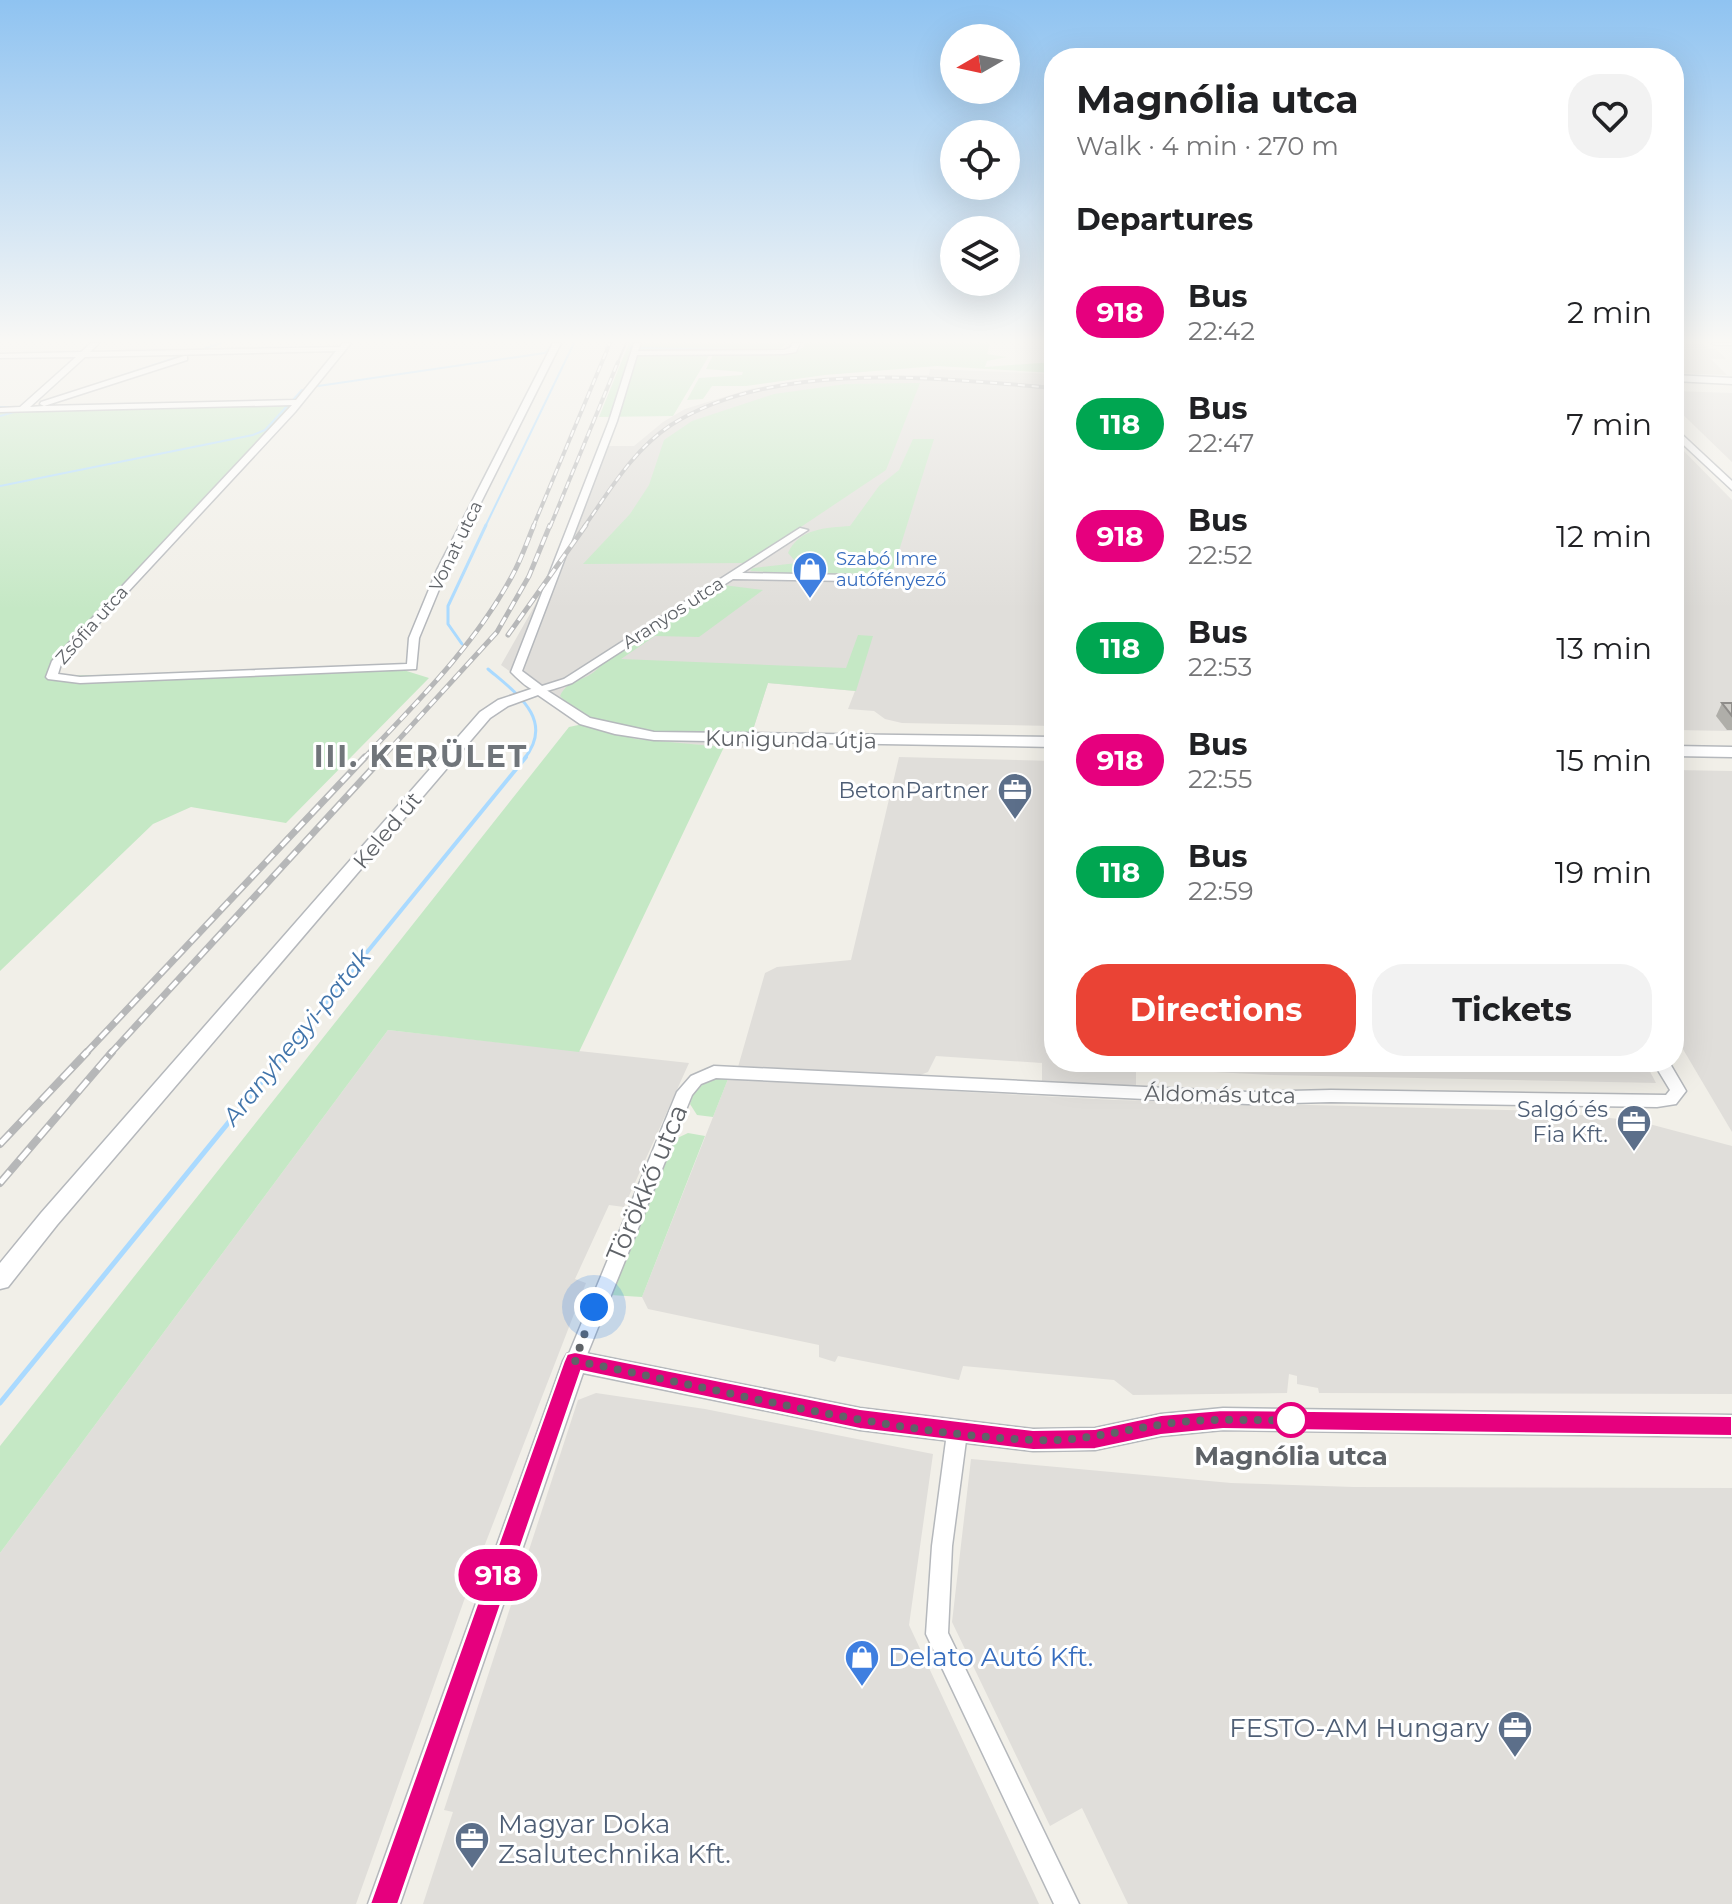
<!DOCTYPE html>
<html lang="en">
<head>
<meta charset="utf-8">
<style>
  :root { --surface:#fff; --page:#f2f2f2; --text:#202124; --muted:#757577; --accent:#ea4335 }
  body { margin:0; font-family:Montserrat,sans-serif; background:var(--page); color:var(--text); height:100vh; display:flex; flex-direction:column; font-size:30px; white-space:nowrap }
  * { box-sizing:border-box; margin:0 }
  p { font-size:26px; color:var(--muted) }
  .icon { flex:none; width:44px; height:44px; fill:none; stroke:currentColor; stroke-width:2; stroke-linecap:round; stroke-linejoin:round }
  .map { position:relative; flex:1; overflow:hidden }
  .panel { position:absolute; left:1044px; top:48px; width:640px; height:1024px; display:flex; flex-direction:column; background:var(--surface); border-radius:32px; box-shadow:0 8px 32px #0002 }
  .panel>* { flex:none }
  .badge { padding:0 16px; border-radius:26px; font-size:28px; line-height:52px }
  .needle { width:52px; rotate:261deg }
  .tools { position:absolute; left:940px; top:24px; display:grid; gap:16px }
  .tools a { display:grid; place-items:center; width:80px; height:80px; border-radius:50%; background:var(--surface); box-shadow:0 8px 32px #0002; font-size:40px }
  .you { position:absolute; width:40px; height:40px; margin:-20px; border:6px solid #fff; border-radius:50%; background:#1a73e8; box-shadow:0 0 0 12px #1a73e833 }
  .map>.badge { position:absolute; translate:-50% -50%; box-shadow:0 0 0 4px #fff }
  h2 { padding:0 32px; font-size:30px; line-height:72px }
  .round { display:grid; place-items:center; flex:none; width:84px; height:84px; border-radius:32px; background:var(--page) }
  .overview { display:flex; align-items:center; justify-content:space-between; height:136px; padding:0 32px }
  h1 { font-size:38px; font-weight:700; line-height:60px }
  .primary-button { display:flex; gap:16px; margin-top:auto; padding:16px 32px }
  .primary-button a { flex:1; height:92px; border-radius:32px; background:var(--accent); color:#fff; font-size:32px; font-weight:700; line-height:92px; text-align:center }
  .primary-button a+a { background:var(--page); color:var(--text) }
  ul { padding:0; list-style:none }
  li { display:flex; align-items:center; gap:24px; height:112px; padding:0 32px }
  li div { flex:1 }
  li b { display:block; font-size:30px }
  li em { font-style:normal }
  li .badge { min-width:88px; font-weight:700; text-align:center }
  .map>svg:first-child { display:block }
  .industrial { fill:#e0deda }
  .education { fill:#e1ded6 }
  .green { fill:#c5e8c5 }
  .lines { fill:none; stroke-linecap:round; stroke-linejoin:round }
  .stream-far3 { stroke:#aadaff; stroke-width:2 }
  .stream-far2 { stroke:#aadaff; stroke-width:3 }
  .stream-far1 { stroke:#aadaff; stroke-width:4 }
  .stream { stroke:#aadaff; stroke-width:5 }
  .minor-casing { stroke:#b5b8bc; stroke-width:3 }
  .tertiary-casing { stroke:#b5b8bc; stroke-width:3 }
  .minor { fill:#fff; fill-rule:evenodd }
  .tertiary { fill:#fff; fill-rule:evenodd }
  .tram { stroke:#b6b7b8; stroke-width:2 }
  .rail-far3-casing { stroke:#b6b7b8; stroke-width:4 }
  .rail-far2-casing { stroke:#b6b7b8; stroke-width:5 }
  .rail-far1-casing { stroke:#b6b7b8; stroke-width:7 }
  .rail-casing { stroke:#b6b7b8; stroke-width:8 }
  .rail-far3 { stroke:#fff; stroke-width:2; stroke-dasharray:7; stroke-linecap:butt }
  .rail-far2 { stroke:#fff; stroke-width:3; stroke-dasharray:9; stroke-linecap:butt }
  .rail-far1 { stroke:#fff; stroke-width:4; stroke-dasharray:11; stroke-linecap:butt }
  .rail { stroke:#fff; stroke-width:5; stroke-dasharray:15; stroke-linecap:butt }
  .wall { fill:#afaea9 }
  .building { fill:#cccac5; stroke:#8f8d8a; stroke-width:2 }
  .line { fill:#e6007e; stroke:#fff; stroke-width:2 }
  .walk { stroke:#5f6368; stroke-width:8; stroke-dasharray:0 14.4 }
  .stop-dot { fill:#fff; stroke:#e6007e; stroke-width:4 }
  .labels { text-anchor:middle; stroke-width:6; stroke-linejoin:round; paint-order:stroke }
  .far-street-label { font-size:18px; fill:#5f6368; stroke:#fff }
  .far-shop-label { font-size:18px; fill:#366cbe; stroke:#fff; text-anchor:start }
  .street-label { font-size:22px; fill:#5f6368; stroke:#fff }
  .service-label { font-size:22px; fill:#4e5e75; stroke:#fff; text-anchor:end }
  .water-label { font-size:24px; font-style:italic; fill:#4174aa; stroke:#fff }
  .near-street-label { font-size:26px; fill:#5f6368; stroke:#fff }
  .near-stop-label { font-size:26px; font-weight:bold; fill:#5f6368; stroke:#fff }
  .near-shop-label { font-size:26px; fill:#366cbe; stroke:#fff; text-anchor:start }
  .near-service-label { font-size:26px; fill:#4e5e75; stroke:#fff; text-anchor:end }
  .district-label { font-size:30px; font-weight:bold; letter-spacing:2px; fill:#70757a; stroke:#fff }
</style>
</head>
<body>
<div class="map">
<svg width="1732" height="1904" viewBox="0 0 1732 1904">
  <rect width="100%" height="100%" fill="#f1efe8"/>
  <g class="industrial">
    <path d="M930,369L1054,374V726L902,723L885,719L874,711L848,709L855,691L768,683L747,748L669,743L617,736L583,724L501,665L539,598L562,567L558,566L608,446H634L663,422L685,409L750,389L795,381L864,376L929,375Z"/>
    <path d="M1674,391L1732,393V462L1674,406Z"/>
    <path d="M1674,441L1732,500V731L1674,730Z"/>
    <path d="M899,757L1054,761V1062H1645L1656,1083L1273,1075L1136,1068V1086L1042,1081V1063L936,1056L928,1072L915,1077L738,1067L765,973L777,967L851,960Z"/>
    <path d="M1674,770L1732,771V1132L1674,1034Z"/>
    <path d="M388,1030L689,1063L624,1207L609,1205L575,1279L586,1283L472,1578L356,1904H0V1553Z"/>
    <path d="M735,1075L910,1086L911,1089L1115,1100L1544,1111L1638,1121L1732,1146V1394L1319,1393L1318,1388L1297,1384V1376L1289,1374L1287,1393L1133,1395L1114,1380L963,1366L959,1380L838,1356L835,1362L819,1357V1345L648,1309L642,1297L728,1079Z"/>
    <path d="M596,1393L705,1409L933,1454L909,1625L1039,1904H423L453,1812L444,1810L578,1400Z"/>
    <path d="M971,1459L1231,1483L1354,1487L1732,1488V1904H1128L1082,1808L1050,1826L952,1622Z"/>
  </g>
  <path class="education" d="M1674,343H1702L1708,348L1716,349L1726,359H1711L1727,375L1674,373Z"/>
  <g class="green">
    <path d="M629,343H788L778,350L713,349L673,416L599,417Z"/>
    <path d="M805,343H990L987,354L1007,357L987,361L985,367L1054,362V373L937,366L825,375L746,386H712L703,399L687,400L699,378L742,375L743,372L706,369L713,355H789L804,347Z"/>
    <path d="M920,383L886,470L747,563L583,564L630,514L649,485L664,440L692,421L774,394L846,384Z"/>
    <path d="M298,402L53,676L397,668L429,678L286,823L191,807L153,824L0,971V410Z"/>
    <path d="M913,439H934L892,573L824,574L822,567H806V574L750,571L753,568L797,563L788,553C799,528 826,528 850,526L879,486L899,470Z"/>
    <path d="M723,585L763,590L699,637L655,636L621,659L846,668L858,635L873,636L856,691L768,683L752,733C698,732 598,741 560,696C568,677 590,682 600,665Z"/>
    <path d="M583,724L636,739L724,747L579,1052L388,1030L0,1553V1446L569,727Z"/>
    <path d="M715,1076H727L728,1079L713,1117L697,1115L690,1104L695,1090Z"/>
    <path d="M688,1133L705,1136L642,1297L610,1295L671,1141Z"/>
  </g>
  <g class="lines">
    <g class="stream-far3">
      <path d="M630,348L743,350"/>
      <path d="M198,351L221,343"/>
      <path d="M121,376L184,355"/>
      <path d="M318,386L545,353L554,343"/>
      <path d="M292,401L302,390"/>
      <path d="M0,407H16"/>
      <path d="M0,416L17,411"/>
      <path d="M0,486L253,435L265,430L289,404"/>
      <path d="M485,527L574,343"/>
    </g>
    <g class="stream-far2">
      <path d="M462,644L448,624V606L486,525"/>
      <path d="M488,669C516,693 556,720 524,759"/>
    </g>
    <path class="stream-far1" d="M284,1054L526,757"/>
    <path class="stream" d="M0,1403L286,1052"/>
    <g class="minor-casing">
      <g id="minor">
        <path d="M91,343H99L90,352L340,347L343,343H351L295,412L61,664L58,674L80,677L407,664L409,638L437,570L553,343H561L447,570L419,638L416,669L80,683L48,679L46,677L52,661L292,405L0,412V408L20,407L76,357L0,358V354L81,352ZM336,351L296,400L44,406L187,360V356H184L41,402L40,404L44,406L30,407L85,357Z"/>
        <path d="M634,343H641L638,351L784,350L790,348L793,343H800L796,352L784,354L637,355L617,421L522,671L542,686L564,679L800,528L808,530L742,573L851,575L856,578L851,581L733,579L572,683C539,694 537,698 511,672L609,421Z"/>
        <path d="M1712,343H1732V345H1716Z"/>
        <rect x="1050" y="357" width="4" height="4"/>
        <path d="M1653,1062H1669L1686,1091L1676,1104L1657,1107L1331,1102L1248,1104L716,1078L701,1084L692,1095L582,1367L575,1369L568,1367L566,1361L677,1092L691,1076L714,1066L1248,1092L1331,1090L1666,1095L1670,1090Z"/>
        <path d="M957,1424L964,1427L967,1433L952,1546L948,1633L1079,1904H1054L926,1634L932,1546L947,1433L950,1427Z"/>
      </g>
    </g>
    <g class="tertiary-casing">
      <g id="tertiary">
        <path d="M1674,375L1732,378V384L1674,381Z"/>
        <path d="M1674,427L1732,481V490L1674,436Z"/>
        <path d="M540,686L590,718L654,732L1054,737V747L654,740L615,734L580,724L538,695L508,706L490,718L57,1225L8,1287L0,1289V1263L41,1213L480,712L498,700Z"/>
        <path d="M1674,746L1732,747V757L1674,756Z"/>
        <path d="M575,1351L860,1408L1033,1429L1095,1428L1161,1414L1223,1408L1732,1415V1437L1223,1430L1161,1436L1095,1450L1033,1451L860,1430L583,1373L400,1904H368L563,1361L567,1354Z"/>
      </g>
    </g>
    <use href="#minor" class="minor"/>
    <use href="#tertiary" class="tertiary"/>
    <path class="tram" d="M618,362L626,343"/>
    <g class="rail-far3-casing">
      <g id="rail-far3">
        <path d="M533,527L610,343"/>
        <path d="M550,527L618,362"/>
        <path d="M584,527C610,490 633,450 671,425C775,359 937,378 1054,388"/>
      </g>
    </g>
    <g class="rail-far2-casing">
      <g id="rail-far2">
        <path d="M508,635L586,525"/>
        <path d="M363,759C417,702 475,645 512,576C521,560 527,542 534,525"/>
        <path d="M381,759L497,632L529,576L550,525"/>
      </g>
    </g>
    <g class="rail-far1-casing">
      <g id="rail-far1">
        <path d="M85,1054L365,757"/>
        <path d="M110,1054L383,757"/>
      </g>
    </g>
    <g class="rail-casing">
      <g id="rail">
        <path d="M0,1144L87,1052"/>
        <path d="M0,1183L112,1052"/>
      </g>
    </g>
    <use href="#rail-far3" class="rail-far3"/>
    <use href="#rail-far2" class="rail-far2"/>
    <use href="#rail-far1" class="rail-far1"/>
    <use href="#rail" class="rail"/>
  </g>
  <g class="wall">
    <path d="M1054,623V654L1048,650L1049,632Z"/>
    <path d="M1722,703H1732V730H1727L1716,716Z"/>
  </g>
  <g class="building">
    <path d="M1054,623V635L1049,632Z"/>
    <path d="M1722,703H1732V716Z"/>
  </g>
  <linearGradient id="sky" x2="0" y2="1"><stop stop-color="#8fc3f1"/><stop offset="0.56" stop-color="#f9f8f5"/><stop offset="1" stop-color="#f9f8f5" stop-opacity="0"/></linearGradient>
  <rect width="1732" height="609" fill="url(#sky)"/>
  <path class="line" d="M575,1352L860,1409L1033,1430L1095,1429L1161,1415L1223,1410L1732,1416V1436L1223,1429L1161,1435L1095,1449L1033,1450L860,1429L581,1371L398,1904H370L564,1361L567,1354Z"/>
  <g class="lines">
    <path class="walk" d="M594,1307L575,1361C727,1390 881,1434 1037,1440C1087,1442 1132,1427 1181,1422C1218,1418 1254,1421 1291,1420"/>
  </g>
  <defs>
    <g id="shop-pin" transform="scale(1.8)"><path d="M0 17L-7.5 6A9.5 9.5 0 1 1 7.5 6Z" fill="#3f7fe0" stroke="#fff"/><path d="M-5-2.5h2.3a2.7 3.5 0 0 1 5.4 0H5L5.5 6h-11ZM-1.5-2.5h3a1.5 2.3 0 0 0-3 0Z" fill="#fff"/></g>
    <g id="office-pin" transform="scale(1.8)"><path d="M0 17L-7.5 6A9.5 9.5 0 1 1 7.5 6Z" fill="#5c6f8a" stroke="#fff"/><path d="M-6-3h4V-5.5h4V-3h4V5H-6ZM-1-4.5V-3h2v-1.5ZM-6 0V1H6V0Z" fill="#fff"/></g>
  </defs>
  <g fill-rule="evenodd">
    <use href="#shop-pin" x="810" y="569"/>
    <use href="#office-pin" x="1015" y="790"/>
    <use href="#office-pin" x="1634" y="1122"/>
    <use href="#shop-pin" x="862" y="1657"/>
    <use href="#office-pin" x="1515" y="1728"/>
    <use href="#office-pin" x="472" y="1839"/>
  </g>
  <circle class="stop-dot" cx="1291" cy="1420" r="16"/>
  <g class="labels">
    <g class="far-street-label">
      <text transform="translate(456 546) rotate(-64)" y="6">Vonat utca</text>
      <text transform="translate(673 613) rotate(-33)" y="6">Aranyos utca</text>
      <text transform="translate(92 625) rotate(-48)" y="6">Zsófia utca</text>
    </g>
    <g class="far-shop-label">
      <text x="836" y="565">Szabó Imre<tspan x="836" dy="21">autófényező</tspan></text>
    </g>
    <g class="street-label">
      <text transform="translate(791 739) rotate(1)" y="8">Kunigunda útja</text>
      <text transform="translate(387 830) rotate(-50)" y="8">Keled út</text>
      <text transform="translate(1220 1094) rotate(1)" y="8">Áldomás utca</text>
    </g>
    <g class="service-label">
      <text x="989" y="798">BetonPartner</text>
      <text x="1608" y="1117">Salgó és<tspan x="1608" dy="25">Fia Kft.</tspan></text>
    </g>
    <g class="water-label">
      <text transform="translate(297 1037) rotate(-51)" y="8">Aranyhegyi-patak</text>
    </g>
    <g class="near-street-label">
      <text transform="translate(647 1183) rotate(-67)" y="9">Törökkő utca</text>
    </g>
    <g class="near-stop-label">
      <text x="1291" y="1465">Magnólia utca</text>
    </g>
    <g class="near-shop-label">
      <text x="888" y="1666">Delato Autó Kft.</text>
    </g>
    <g class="near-service-label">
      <text x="1489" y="1737">FESTO-AM Hungary</text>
      <text x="498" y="1833" text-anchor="start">Magyar Doka<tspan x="498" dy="30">Zsalutechnika Kft.</tspan></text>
    </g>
    <g class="district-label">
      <text x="421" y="767">III. KERÜLET</text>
    </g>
  </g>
</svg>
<div class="tools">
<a><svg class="needle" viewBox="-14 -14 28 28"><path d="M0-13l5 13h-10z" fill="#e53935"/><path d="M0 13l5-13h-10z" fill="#757577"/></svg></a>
<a><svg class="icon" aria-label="locate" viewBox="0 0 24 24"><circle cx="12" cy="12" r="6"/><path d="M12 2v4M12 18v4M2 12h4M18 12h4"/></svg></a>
<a><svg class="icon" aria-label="layers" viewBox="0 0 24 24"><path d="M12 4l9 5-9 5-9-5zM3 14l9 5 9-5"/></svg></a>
</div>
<div class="you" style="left:594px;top:1307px"></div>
<b class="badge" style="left:498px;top:1575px;background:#e6007e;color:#fff">918</b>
<section class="panel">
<div class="overview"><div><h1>Magnólia utca</h1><p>Walk · 4 min · 270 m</p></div><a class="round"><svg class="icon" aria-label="heart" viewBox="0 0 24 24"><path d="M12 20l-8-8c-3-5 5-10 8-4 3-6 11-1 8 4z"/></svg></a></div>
<h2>Departures</h2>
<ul>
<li><span class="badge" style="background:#e6007e;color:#fff">918</span><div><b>Bus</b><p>22:42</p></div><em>2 min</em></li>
<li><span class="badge" style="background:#00a651;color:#fff">118</span><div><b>Bus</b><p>22:47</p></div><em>7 min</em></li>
<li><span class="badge" style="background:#e6007e;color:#fff">918</span><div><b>Bus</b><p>22:52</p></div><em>12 min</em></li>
<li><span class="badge" style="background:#00a651;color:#fff">118</span><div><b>Bus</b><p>22:53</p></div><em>13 min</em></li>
<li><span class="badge" style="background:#e6007e;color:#fff">918</span><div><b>Bus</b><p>22:55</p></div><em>15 min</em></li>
<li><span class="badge" style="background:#00a651;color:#fff">118</span><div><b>Bus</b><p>22:59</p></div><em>19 min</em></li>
</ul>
<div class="primary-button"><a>Directions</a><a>Tickets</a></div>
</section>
</div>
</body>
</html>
